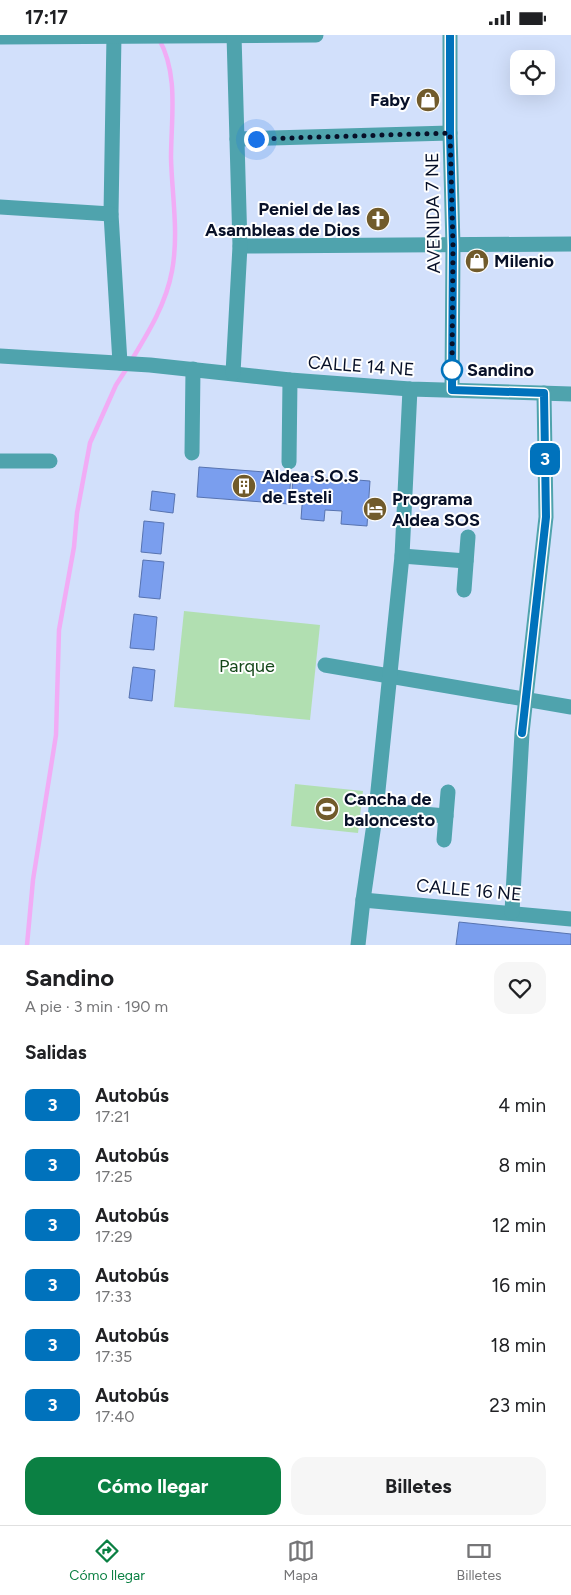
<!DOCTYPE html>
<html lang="es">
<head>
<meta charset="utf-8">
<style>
  :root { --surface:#fff; --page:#f6f6f6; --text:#202124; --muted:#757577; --line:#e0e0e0; --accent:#0b8043 }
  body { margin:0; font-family:Figtree,sans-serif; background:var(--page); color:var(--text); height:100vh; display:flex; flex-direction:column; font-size:19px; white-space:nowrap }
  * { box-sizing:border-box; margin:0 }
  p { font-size:16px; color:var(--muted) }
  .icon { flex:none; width:28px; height:28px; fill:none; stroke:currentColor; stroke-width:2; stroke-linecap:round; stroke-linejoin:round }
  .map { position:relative; height:910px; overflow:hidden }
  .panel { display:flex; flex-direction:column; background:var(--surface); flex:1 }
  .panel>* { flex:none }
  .badge { padding:0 10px; border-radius:8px; font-size:18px; line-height:32px }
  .fabs { position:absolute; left:510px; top:15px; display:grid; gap:10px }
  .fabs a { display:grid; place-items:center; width:45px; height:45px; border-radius:10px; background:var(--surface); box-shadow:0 5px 20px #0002; font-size:25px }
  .you { position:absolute; width:25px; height:25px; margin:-12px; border:4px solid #fff; border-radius:50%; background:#1a73e8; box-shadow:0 0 0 8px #1a73e833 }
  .map>.badge { position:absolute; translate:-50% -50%; box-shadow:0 0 0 2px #fff }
  h2 { padding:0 25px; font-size:19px; line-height:45px }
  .round { display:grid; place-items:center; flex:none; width:52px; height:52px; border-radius:15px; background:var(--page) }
  .headline { display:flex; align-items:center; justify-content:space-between; height:85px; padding:0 25px }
  h1 { font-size:24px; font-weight:700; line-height:38px }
  .button { display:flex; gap:10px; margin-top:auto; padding:10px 25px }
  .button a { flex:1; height:58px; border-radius:15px; background:var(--accent); color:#fff; font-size:20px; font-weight:700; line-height:58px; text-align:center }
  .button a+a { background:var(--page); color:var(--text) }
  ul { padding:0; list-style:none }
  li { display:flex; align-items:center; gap:15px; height:60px; padding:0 25px }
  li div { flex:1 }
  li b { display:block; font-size:19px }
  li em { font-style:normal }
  li .badge { min-width:55px; font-weight:700; text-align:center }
  .status { display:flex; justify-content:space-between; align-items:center; height:35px; padding:0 25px; background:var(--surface); direction:ltr }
  .status svg { height:14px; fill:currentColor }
  .dock { display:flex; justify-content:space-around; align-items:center; height:70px; border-top:1px solid var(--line); background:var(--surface); font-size:14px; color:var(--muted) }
  .dock a { display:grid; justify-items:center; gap:2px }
  .dock .on { color:var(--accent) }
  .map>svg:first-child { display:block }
  .green { fill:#b1dfb1 }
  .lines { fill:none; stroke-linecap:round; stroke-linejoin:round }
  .stream { stroke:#f1acf5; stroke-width:4.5 }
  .building { fill:#7a9eee; stroke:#5773b0 }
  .minor { stroke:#4fa3ad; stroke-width:15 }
  .line-casing { stroke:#fff; stroke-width:11 }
  .line { stroke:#0072bc; stroke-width:8 }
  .walk { stroke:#071028; stroke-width:5; stroke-dasharray:0 9 }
  .stop-dot { fill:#fff; stroke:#0072bc; stroke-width:2.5 }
  .labels { text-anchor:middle; stroke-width:4; stroke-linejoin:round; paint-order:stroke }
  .poi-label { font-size:18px; font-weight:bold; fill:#071028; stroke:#fff; text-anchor:start }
  .street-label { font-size:18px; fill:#071028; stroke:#fff }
  .stop-label { font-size:18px; font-weight:bold; fill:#071028; stroke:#fff; text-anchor:start }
  .park-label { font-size:18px; fill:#134618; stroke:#fff }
</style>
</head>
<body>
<div class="status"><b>17:17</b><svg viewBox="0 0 49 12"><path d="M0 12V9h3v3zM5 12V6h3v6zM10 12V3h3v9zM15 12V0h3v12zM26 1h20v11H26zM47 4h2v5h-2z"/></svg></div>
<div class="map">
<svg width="571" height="910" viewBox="0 0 571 910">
  <rect width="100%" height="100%" fill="#d2e0fb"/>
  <g class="green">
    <path d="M184,576L320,590L310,685L174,672Z"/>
    <path d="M295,749L363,756L358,798L291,791Z"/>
  </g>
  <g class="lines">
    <g class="stream">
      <path d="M131,326C148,298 166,269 172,236C179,198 172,161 171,123C171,83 179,40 159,4"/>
      <path d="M27,910L33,845L56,700L59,595L74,512L77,478L90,408L116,350L127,333"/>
    </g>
  </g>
  <g class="building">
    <path d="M199,432L291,439L289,469L197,462Z"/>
    <path d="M293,440L370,446L367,491L341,489L342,476L325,475L324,486L301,484L303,457L292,456Z"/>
    <path d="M152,456L175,459L173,478L150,475Z"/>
    <path d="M144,486L164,488L161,519L141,517Z"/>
    <path d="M143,525L164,527L160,564L139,562Z"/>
    <path d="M134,579L157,582L154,615L130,613Z"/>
    <path d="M133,632L155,635L152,666L129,663Z"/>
    <path d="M459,887L571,899V910H456Z"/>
  </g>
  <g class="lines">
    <g class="minor">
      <path d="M114,0L111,179L120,328"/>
      <path d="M450,0V98L453,211L452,355"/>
      <path d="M0,2L316,0"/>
      <path d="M237,104L450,98"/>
      <path d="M0,172L111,179"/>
      <path d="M240,211L571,209"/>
      <path d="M0,321L150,330L290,345L410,354L571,359"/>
      <path d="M233,338L240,211L234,0"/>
      <path d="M192,418L193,334"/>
      <path d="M0,426H50"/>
      <path d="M289,427L290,345"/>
      <path d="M402,521L466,526"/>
      <path d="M464,555L468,502"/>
      <path d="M325,630L571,672"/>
      <path d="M376,775L446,781"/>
      <path d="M444,805L448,757"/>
      <path d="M363,865L571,884"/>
      <path d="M512,877L522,698L546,482L544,358"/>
      <path d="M358,910L363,865L376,775L402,521L410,354"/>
    </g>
  </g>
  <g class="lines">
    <g class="line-casing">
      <path id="line" d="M450,0V98L453,211L452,355L544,358L546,482L522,698"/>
    </g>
    <use href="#line" class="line"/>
    <path class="walk" d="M256,104L450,98L453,211L452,335"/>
  </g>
  <defs>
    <g id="shop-disc" transform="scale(1.25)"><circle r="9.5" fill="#715b2b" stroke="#fff"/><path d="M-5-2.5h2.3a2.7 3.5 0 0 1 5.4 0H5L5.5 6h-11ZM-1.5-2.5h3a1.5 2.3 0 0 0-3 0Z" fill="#fff"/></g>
    <g id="church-disc" transform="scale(1.25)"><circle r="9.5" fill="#715b2b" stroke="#fff"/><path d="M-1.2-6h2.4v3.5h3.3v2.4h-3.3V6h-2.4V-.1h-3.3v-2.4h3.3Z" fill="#fff"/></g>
    <g id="building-disc" transform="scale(1.25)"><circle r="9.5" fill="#715b2b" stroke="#fff"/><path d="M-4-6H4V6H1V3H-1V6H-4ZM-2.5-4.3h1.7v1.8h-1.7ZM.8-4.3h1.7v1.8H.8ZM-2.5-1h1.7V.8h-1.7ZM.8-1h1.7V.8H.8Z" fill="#fff"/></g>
    <g id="hotel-disc" transform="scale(1.25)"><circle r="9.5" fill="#715b2b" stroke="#fff"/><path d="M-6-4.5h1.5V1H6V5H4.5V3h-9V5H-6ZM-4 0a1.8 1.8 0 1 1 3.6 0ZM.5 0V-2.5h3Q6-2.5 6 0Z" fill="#fff"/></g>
    <g id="stadium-disc" transform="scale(1.25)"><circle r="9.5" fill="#715b2b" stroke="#fff"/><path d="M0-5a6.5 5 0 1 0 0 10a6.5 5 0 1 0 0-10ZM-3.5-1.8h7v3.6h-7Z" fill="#fff"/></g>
  </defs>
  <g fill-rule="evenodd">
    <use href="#shop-disc" x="428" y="65"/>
    <use href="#church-disc" x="378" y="184"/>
    <use href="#shop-disc" x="477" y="226"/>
    <use href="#building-disc" x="244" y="451"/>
    <use href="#hotel-disc" x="375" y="474"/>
    <use href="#stadium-disc" x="327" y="774"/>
  </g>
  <circle class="stop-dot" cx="452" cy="335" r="10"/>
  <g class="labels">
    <g class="poi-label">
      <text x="410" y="71" text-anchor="end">Faby</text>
      <text x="360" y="180" text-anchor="end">Peniel de las<tspan x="360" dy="21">Asambleas de Dios</tspan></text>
      <text x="494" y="232">Milenio</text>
      <text x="262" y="447">Aldea S.O.S<tspan x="262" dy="21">de Esteli</tspan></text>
      <text x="392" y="470">Programa<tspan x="392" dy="21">Aldea SOS</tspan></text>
      <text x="344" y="770">Cancha de<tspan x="344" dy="21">baloncesto</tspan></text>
    </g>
    <g class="street-label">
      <text transform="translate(433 178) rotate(-91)" y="6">AVENIDA 7 NE</text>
      <text transform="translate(361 331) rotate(4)" y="6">CALLE 14 NE</text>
      <text transform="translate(469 855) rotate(5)" y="6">CALLE 16 NE</text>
    </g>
    <g class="stop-label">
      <text x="467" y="341">Sandino</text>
    </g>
    <g class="park-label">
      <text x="247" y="637">Parque</text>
    </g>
  </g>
</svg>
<div class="fabs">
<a><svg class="icon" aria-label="locate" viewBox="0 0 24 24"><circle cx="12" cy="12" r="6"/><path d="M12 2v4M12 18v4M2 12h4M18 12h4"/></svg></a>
</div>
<div class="you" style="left:256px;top:104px"></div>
<b class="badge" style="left:545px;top:424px;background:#0072bc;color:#fff">3</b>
</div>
<section class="panel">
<div class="headline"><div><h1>Sandino</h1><p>A pie · 3 min · 190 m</p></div><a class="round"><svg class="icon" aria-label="heart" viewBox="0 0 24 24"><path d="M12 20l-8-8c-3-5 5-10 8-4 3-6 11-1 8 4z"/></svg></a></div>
<h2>Salidas</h2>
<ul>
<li><span class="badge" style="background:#0072bc;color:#fff">3</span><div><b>Autobús</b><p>17:21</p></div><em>4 min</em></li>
<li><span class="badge" style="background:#0072bc;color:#fff">3</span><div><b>Autobús</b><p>17:25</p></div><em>8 min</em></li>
<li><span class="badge" style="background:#0072bc;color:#fff">3</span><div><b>Autobús</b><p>17:29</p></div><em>12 min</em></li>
<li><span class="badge" style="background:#0072bc;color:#fff">3</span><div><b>Autobús</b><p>17:33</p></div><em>16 min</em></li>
<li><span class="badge" style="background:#0072bc;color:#fff">3</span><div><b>Autobús</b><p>17:35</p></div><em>18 min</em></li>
<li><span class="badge" style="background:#0072bc;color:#fff">3</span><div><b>Autobús</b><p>17:40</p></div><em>23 min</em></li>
</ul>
<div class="button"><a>Cómo llegar</a><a>Billetes</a></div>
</section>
<nav class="dock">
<a class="on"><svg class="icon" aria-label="directions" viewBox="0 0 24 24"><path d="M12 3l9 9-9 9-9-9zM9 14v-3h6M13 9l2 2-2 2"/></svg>Cómo llegar</a>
<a><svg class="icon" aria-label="map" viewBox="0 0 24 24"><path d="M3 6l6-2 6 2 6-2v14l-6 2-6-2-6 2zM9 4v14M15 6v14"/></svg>Mapa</a>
<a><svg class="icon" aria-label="tickets" viewBox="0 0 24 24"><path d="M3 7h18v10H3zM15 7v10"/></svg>Billetes</a>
</nav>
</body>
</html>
